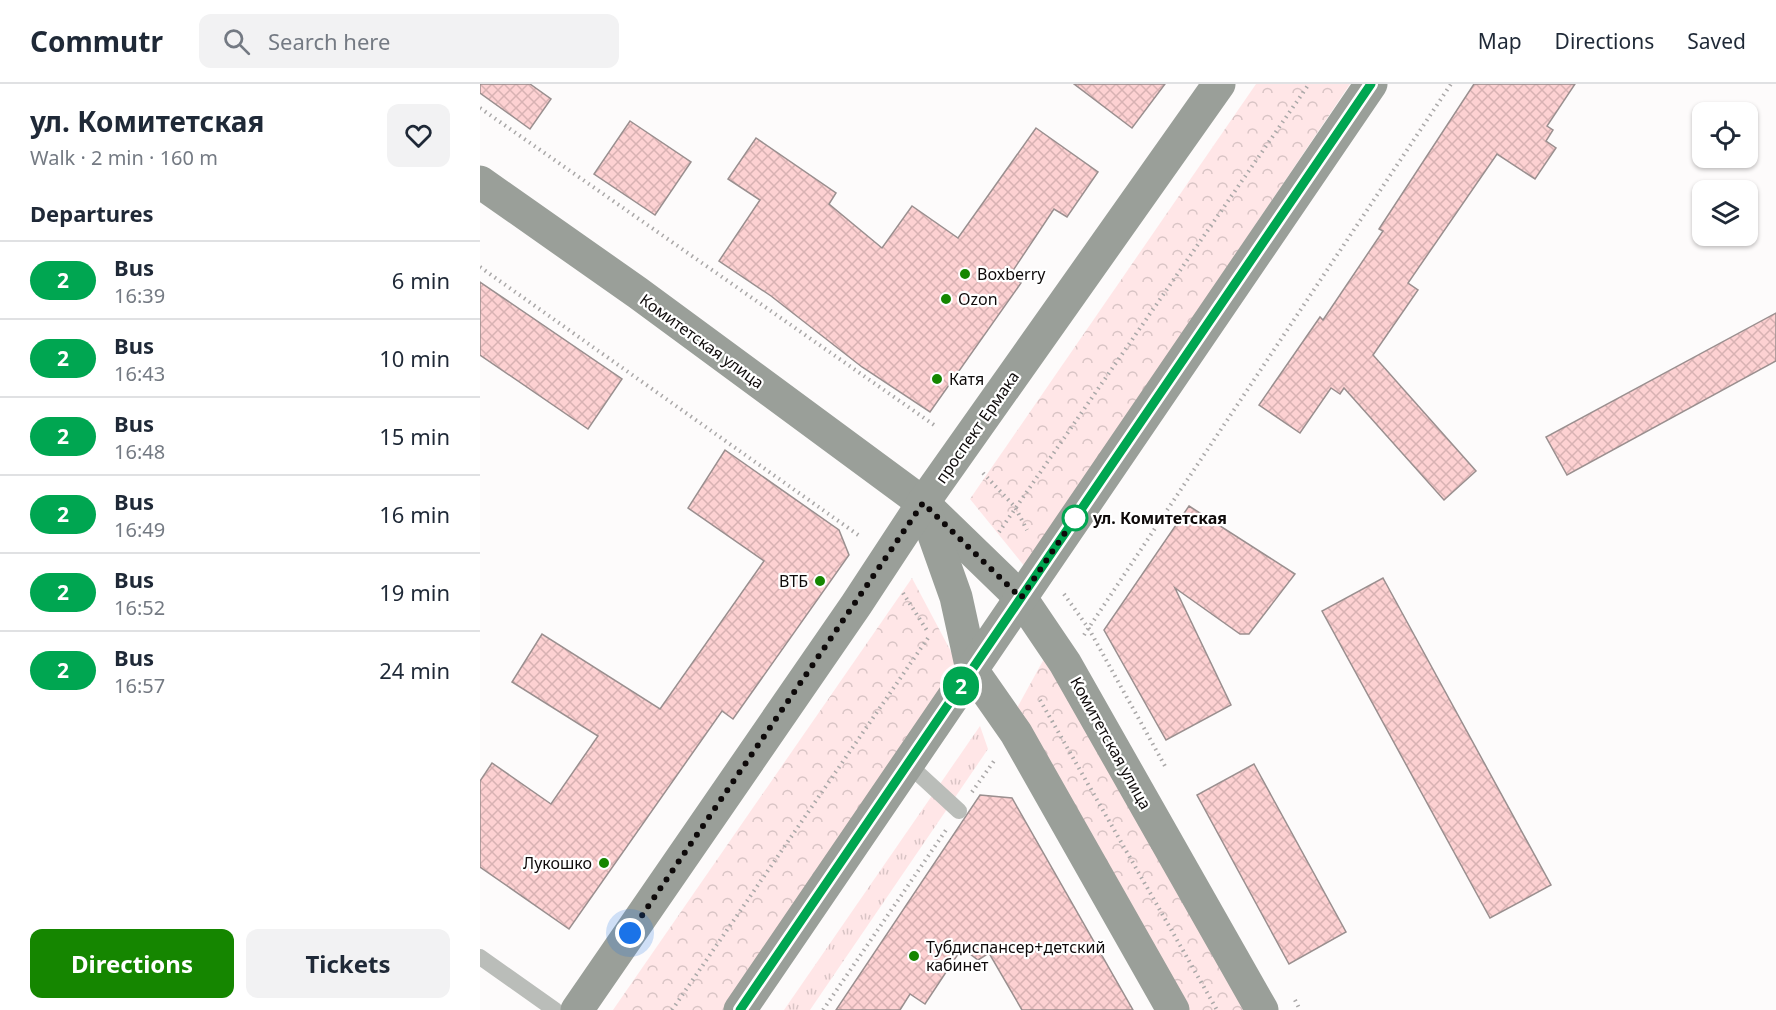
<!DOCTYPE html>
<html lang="en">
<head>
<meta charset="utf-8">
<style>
  :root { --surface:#fff; --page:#f2f2f3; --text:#1f2937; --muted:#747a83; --line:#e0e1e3; --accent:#158600 }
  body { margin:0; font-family:"Noto Sans",sans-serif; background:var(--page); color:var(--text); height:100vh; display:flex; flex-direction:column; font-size:22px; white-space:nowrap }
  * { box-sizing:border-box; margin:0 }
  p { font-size:20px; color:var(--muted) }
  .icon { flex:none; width:33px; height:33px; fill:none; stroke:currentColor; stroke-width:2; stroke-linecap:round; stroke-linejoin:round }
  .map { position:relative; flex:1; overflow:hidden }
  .drawer { display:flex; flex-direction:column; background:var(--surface); width:480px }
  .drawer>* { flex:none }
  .badge { padding:0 12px; border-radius:20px; font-size:21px; line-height:39px }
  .fabs { position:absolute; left:1212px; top:18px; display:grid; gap:12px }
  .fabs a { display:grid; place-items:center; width:66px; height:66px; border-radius:12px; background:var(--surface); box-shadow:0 2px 4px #0004; font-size:30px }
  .you { position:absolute; width:30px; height:30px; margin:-15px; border:4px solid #fff; border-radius:50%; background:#1a73e8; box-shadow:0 0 0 9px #1a73e833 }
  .map>.badge { position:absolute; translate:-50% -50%; box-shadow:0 0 0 3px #fff }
  h2 { padding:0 30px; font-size:22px; line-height:54px }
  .round { display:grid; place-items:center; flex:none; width:63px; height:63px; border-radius:12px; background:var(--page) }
  .overview { display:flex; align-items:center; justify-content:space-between; height:102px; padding:0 30px }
  h1 { font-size:28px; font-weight:700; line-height:45px }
  .button { display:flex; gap:12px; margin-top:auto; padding:12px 30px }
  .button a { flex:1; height:69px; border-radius:12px; background:var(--accent); color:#fff; font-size:24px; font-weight:700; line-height:69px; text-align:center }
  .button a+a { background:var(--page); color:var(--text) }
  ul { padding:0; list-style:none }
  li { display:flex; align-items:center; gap:18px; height:78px; padding:0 30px; border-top:2px solid var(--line) }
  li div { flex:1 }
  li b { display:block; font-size:22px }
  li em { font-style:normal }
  li .badge { min-width:66px; font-weight:700; text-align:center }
  header { display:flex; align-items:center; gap:36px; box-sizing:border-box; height:84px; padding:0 30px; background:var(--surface); border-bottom:2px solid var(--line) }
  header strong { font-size:28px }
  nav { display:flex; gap:33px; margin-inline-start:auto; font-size:21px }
  .search { width:420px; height:54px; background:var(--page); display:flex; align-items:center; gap:15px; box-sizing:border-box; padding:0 21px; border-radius:12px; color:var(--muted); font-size:22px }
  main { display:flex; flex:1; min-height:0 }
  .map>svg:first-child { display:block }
  .grass { fill:url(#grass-tufts) }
  .forest { fill:url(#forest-crowns) }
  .building { fill:url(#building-cross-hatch); stroke:#9a8f8f; stroke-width:1.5 }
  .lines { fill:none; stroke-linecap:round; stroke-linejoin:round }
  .path { stroke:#aaa8a8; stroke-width:4; stroke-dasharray:1.5 4.5; stroke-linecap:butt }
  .lane { stroke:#babdb9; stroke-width:16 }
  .secondary { stroke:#9a9f99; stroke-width:33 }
  .line-casing { stroke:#fff; stroke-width:14 }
  .line { stroke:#00a651; stroke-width:9 }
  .walk { stroke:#0e0a0a; stroke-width:6; stroke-dasharray:0 10.8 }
  .poi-dot { fill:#158600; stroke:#fff; stroke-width:2 }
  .stop-dot { fill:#fff; stroke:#00a651; stroke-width:3 }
  .labels { text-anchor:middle; stroke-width:4.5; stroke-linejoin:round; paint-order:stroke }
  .poi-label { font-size:16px; fill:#0e0a0a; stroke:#fff; text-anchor:start }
  .street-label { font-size:16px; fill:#0e0a0a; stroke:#fff }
  .stop-label { font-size:16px; font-weight:bold; fill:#0e0a0a; stroke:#fff; text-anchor:start }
</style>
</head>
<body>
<header>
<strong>Commutr</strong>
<div class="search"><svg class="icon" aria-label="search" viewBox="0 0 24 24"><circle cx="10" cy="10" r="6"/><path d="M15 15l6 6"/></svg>Search here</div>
<nav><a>Map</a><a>Directions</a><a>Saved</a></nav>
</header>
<main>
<section class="drawer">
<div class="overview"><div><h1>ул. Комитетская</h1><p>Walk · 2 min · 160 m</p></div><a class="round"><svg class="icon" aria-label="heart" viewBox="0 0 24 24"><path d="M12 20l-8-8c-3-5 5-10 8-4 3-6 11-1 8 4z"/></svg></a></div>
<h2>Departures</h2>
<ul>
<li><span class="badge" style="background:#00a651;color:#fff">2</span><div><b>Bus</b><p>16:39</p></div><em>6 min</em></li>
<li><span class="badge" style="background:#00a651;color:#fff">2</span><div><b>Bus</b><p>16:43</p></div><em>10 min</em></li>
<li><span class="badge" style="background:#00a651;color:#fff">2</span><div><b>Bus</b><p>16:48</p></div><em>15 min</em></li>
<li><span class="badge" style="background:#00a651;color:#fff">2</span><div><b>Bus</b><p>16:49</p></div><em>16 min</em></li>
<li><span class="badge" style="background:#00a651;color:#fff">2</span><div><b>Bus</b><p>16:52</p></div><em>19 min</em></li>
<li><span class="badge" style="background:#00a651;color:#fff">2</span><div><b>Bus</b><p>16:57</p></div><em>24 min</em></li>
</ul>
<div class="button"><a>Directions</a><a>Tickets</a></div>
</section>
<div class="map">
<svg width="1296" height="926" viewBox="0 0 1296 926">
  <defs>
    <pattern id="grass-tufts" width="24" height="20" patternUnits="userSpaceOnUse" patternTransform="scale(1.5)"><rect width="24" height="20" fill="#ffe6e7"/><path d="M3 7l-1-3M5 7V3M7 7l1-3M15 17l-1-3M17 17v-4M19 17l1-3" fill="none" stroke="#d9c4c5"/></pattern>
    <pattern id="forest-crowns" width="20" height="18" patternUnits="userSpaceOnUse" patternTransform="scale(1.5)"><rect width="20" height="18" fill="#ffe6e7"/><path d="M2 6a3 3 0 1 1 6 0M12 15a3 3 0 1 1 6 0" fill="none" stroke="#d9c4c5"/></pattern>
    <pattern id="building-cross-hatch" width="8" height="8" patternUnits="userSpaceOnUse" patternTransform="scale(1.5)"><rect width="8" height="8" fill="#fdd1d2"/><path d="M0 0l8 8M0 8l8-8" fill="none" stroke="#d8b2b3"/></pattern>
  </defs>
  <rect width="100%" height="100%" fill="#fdfbfb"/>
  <path class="grass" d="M500,642L508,665L330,926H304Z"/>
  <g class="forest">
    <path d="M776,0H870L545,483L490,415Z"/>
    <path d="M432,494L485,594L258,926H133Z"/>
    <path d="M565,573L767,926H708L537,624Z"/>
  </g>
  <g class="building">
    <path d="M0,0H50L71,15L50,45L0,9Z"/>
    <path d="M594,0H685L652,44Z"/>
    <path d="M994,0H1095L1067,42L1073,46L1066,57L1076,64L1055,95L1017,70L928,199L938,206L893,271L996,387L964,416L864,304L860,310L851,304L820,349L779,321L840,233L843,236L903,147L899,145Z"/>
    <path d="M150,37L211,78L175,131L114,90Z"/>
    <path d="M556,44L618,88L587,133L574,125L530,191L541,199L450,328L382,283L291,212L239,177L280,116L248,95L276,54L356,109L349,120L402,164L432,122L478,154Z"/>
    <path d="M0,198L142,295L108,345L0,271Z"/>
    <path d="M1296,229V277L1087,391L1066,353Z"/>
    <path d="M245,366L359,446L369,471L253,635L242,627L89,845L0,783V697L12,679L71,720L118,652L32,598L62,550L180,625L284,477L208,424Z"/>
    <path d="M709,422L815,490L769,550H760L695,504L751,621L686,656L624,546Z"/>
    <path d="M903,494L1071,801L1010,834L842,527Z"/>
    <path d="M774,680L866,848L809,880L717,711Z"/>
    <path d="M500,711L532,714L653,926H542L509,869L498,876L482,864L445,920L430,910L420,926H356Z"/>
  </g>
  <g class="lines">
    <g class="path">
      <path d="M0,24L457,343"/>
      <path d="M0,183L381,453"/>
      <path d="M503,389L535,423L547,446"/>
      <path d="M519,448L829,0"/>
      <path d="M423,509L448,548"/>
      <path d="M584,510L609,545L686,684"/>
      <path d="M604,551L971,0"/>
      <path d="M560,616L737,926"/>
      <path d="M492,708L514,677"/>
      <path d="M815,916L820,926"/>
      <path d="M192,926L450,551"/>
      <path d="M343,926L466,746"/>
    </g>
    <g class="lane">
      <path d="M428,680L479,727"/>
      <path d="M0,873L75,926"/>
    </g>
    <g class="secondary">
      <path d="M0,98L158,209L443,419L541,514L585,579L782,926"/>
      <path d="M444,423L476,513L492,586L536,649L693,926"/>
      <path d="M97,926L376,521L443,419L739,0"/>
      <path d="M260,926L891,0"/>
    </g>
  </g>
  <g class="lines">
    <g class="line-casing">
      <path id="line" d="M260,926L891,0"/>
    </g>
    <use href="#line" class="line"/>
    <path class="walk" d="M150,849L443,419L541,514L595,434"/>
  </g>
  <g class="poi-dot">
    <circle cx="485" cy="190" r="6"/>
    <circle cx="466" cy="215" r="6"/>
    <circle cx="457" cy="295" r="6"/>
    <circle cx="340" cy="497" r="6"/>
    <circle cx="124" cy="779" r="6"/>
    <circle cx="434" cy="872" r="6"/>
  </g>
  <circle class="stop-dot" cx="595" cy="434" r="12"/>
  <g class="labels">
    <g class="poi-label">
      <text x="497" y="196">Boxberry</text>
      <text x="478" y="221">Ozon</text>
      <text x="469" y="301">Катя</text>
      <text x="328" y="503" text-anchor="end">ВТБ</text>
      <text x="112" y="785" text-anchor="end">Лукошко</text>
      <text x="446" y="869">Тубдиспансер+детский<tspan x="446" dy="18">кабинет</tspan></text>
    </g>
    <g class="street-label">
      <text transform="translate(222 257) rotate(36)" y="6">Комитетская улица</text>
      <text transform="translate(497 343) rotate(-55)" y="6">проспект Ермака</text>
      <text transform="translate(631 659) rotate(61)" y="6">Комитетская улица</text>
    </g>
    <g class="stop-label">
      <text x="613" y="440">ул. Комитетская</text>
    </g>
  </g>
</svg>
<div class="fabs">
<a><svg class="icon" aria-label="locate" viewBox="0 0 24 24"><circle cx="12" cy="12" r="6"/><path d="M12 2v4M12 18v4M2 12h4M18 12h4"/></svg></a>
<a><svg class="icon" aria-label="layers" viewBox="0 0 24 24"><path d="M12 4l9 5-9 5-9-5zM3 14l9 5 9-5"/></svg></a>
</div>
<div class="you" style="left:150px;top:849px"></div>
<b class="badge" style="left:481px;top:602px;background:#00a651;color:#fff">2</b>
</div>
</main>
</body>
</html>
